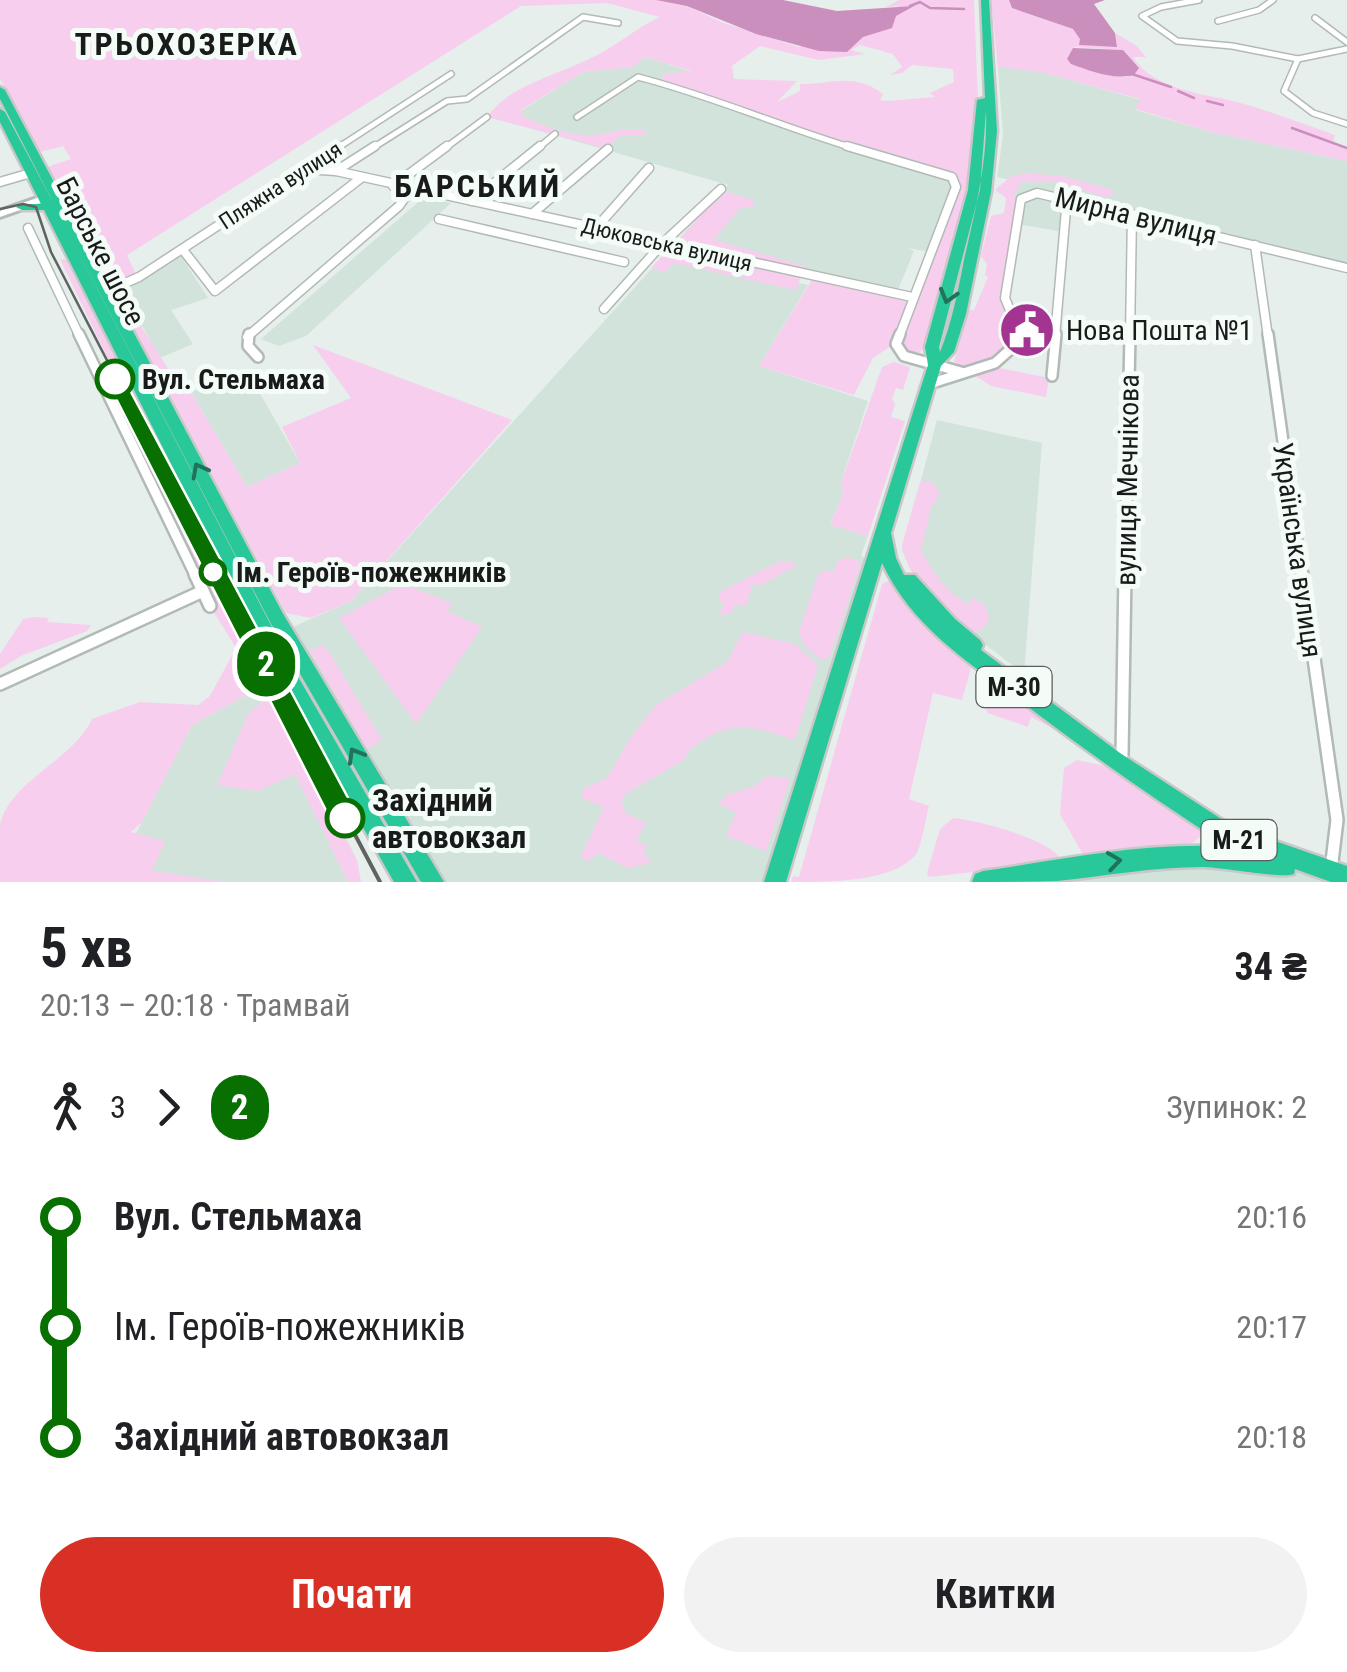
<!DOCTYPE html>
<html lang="uk">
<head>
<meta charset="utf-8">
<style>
  :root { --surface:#fff; --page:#f2f2f2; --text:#202124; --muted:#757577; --accent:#d93025 }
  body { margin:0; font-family:"Roboto Condensed",sans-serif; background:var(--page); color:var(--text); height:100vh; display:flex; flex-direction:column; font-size:38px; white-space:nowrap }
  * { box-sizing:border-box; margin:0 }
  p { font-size:32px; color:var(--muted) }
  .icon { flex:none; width:55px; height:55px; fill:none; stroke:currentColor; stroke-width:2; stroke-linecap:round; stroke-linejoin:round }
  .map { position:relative; height:882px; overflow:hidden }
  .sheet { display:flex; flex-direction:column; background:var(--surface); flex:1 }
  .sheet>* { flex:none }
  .badge { padding:0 20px; border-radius:32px; font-size:35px; line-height:65px }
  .map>.badge { position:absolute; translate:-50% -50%; box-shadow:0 0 0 5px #fff }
  .legs { display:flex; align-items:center; gap:15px; height:110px; padding:0 40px; font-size:32px }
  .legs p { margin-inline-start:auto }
  .headline { display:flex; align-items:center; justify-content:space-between; height:170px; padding:0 40px }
  h1 { font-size:55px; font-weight:700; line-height:75px }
  .cta { display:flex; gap:20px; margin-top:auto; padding:20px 40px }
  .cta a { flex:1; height:115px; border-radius:60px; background:var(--accent); color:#fff; font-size:40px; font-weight:700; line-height:115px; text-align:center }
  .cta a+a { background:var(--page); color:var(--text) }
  ul { padding:0 40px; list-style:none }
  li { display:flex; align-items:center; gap:35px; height:110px; font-size:38px }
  li i { display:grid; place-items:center; width:15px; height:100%; margin:0 12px; background:currentColor }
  li i::after { content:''; width:25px; height:25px; margin:-12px; border:8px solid; border-radius:50%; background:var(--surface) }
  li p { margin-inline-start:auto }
  li:first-child i { background:linear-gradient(#0000 50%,currentColor 0) }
  li:last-child i { background:linear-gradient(currentColor 50%,#0000 0) }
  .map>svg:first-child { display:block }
  .built { fill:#d2e3db }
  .green { fill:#f8ceee; fill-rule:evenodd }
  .water { fill:#cb8fbe }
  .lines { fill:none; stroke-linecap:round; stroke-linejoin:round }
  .stream { stroke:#cb8fbe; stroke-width:2.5 }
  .street-far3-casing { stroke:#b2bab6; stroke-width:8 }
  .street-far2-casing { stroke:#b2bab6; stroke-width:11 }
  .street-far1-casing { stroke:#b2bab6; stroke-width:14 }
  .street-casing { stroke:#b2bab6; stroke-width:16 }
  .secondary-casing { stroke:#b2bab6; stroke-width:6 }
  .highway-casing { stroke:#c8c8c8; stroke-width:5 }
  .street-far3 { stroke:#fff; stroke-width:5 }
  .street-far2 { stroke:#fff; stroke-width:8 }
  .street-far1 { stroke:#fff; stroke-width:9 }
  .street { stroke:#fff; stroke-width:11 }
  .secondary { fill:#fff; fill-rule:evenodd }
  .highway { fill:#29c89a; fill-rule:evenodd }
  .tram-far1 { stroke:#5f6461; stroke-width:2.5 }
  .tram { stroke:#5f6461; stroke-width:4 }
  .oneway { stroke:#20725a }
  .line-1 { fill:#077000; stroke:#fff; stroke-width:2.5 }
  .stop-1-dot { fill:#fff; stroke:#077000; stroke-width:5 }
  .labels { text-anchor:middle; stroke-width:10; stroke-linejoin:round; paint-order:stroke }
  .far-street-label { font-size:22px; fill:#181b19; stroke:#f4fcf8 }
  .shield { fill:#f4fcf8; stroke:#5a5e5c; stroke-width:2.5 }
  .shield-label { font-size:25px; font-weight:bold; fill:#181b19 }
  .street-label { font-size:28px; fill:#181b19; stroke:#f4fcf8 }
  .poi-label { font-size:28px; fill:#181b19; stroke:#f4fcf8; text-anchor:start }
  .stop-label { font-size:28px; font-weight:bold; fill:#181b19; stroke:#f4fcf8; text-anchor:start }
  .far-district-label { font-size:32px; font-weight:bold; letter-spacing:2.5px; fill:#181b19; stroke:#f4fcf8 }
  .near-stop-label { font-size:32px; font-weight:bold; fill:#181b19; stroke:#f4fcf8; text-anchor:start }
</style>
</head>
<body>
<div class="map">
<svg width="1347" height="882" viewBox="0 0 1347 882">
  <rect width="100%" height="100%" fill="#e6efeb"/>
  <g class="built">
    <path d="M997,55L1042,72L1141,100L1136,110L1211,132L1347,161V268L1068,198L1064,232L1017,224L1013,196L1021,182L997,177L1003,136Z"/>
    <path d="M645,57L693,72L664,75L665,82L956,181L929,252L908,248L914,251L897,292L802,271L685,232L728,185L505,121L583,72L632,67Z"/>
    <path d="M424,197L451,203L306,336L279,346L261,339Z"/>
    <path d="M664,255L808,285L759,366L868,401L841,482L843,494L830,524L868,536L861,556L874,562L775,882H433L284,631L351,601Z"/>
    <path d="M181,256L208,298L171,310L193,344L162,357L158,356L143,327L135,323L119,293Z"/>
    <path d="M247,371L300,463L247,487L191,392Z"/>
    <path d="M937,420L1042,443L1024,674L960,625L917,576L902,551Z"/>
    <path d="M256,690L348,882H0L119,866L192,725Z"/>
    <path d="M1145,856L1263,860L1347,882H983Z"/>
  </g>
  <g class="green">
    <path d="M0,0H656L687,6L721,22L799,47L899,6L886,7L899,0H974L979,129L969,202L926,346L919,353L907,351L899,342L956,181L802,133L663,82V74L692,71L645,57L632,67L583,72L521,110L524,117C543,125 563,134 585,135C609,136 618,125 647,131L645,136H620L608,149L487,117C509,85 558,75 591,58C616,47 635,28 660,17L607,3L521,6L127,255L137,277L120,293L179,386L191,392L247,487L300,463L282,427L351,398L313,345L512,420L351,601L311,618L286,613L47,167L71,159L63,146L40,152L0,79ZM860,45L893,54L902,67L890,75L902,73L912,65L953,69L954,82L930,93L935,97L887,101L880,100L883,94C854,71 829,85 800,84V91L777,102L797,81L734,79L732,66L760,46L819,60L865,54L851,50Z"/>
    <path d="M991,0H1009L1012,8L1073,29L1081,39L1079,45L1117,46L1115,33L1137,46L1146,57H1133C1153,90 1206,94 1237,102C1270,111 1303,124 1335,135L1333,142L1347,148V161L1211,132L1136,109L1140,99L1041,72L998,67ZM1074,47L1123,50L1139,68L1134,75C1109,81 1091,68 1067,59Z"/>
    <path d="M1026,173L1062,176L1111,189L1115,194L1105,197L1058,182H1022L1013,196L1021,199L1005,298L1022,339L990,366L1049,378L1046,397L991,386L954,362L968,310H974L988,277L985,276L987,264L981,256L991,216L1004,213L1006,198L995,190L1010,177Z"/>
    <path d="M724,191L754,200L753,207L740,208L714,240L805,266L796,290L674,263L665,272L651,268Z"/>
    <path d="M60,259L66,260C81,294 104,324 119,359C126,374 122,379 130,394L113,369Z"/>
    <path d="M813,278L908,302L891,346L873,358L854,395L759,366Z"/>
    <path d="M894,362L910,367L903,390L896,388L892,399L895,404L891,417L905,421L868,536L830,525L843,494L841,483L882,367Z"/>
    <path d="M132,398L139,402L277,672L198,538L129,399Z"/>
    <path d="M920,482H932L940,494L931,507L921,550C934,574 945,591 969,605L971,597L985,605L989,619L984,628L973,632C946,621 905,575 902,545Z"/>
    <path d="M189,544L268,684L357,860L361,882H348L295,774L258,791L217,785L249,712L262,703L256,690L192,725L142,822L131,832L165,841L152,871L228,882H0C0,864 0,843 0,826C8,781 73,761 92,719L140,702L198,705L210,696L236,648L210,606L182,547Z"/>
    <path d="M847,557L861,562L829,658L820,659L804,645L799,632L818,574L824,570L833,573L838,561Z"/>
    <path d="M780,561H793L796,566L759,586L753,584L746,606L735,605L731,613L719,615L724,603L718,600L721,591Z"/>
    <path d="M888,581L895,583L971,668L962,700L933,693L909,799L929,806C925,821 923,839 917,853C896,882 831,882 791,882L793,876L799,877L882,584Z"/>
    <path d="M403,584L452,603L447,611L482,627L416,724L339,618Z"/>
    <path d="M35,617L49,618L47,622L91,625L87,631L21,656L0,669V654L23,619Z"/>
    <path d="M743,632L795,644L818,665L795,740C763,729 738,720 708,737C697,744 688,748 684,760L627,793L621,801L626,814L646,822L636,842L647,845L644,853L651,863L628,868L598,853L589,861L580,857L604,807L581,798L584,788L607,778L631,737L656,705L727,662Z"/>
    <path d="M320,646L326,647L382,740L367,749L310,651Z"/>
    <path d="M983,673L1075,740L1031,717L1028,727L988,713L978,696Z"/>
    <path d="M1077,760L1110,767L1198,824L1202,835L1192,843L1091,856L1082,853L1060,814L1064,768Z"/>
    <path d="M767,776L790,779L766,851L726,836L736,813L719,804L726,795L753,787Z"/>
    <path d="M953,818C977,820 1055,840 1062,862L929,877L927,873L940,829Z"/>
  </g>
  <g class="water">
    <path d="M656,0H783L837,11L914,6L896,16L892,28L863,37L847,52L819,51L756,34L687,6Z"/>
    <path d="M1009,0H1105L1094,4L1115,33L1117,47L1079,45L1080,39L1073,29L1012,8Z"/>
    <path d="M1073,48L1123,50L1139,68L1134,75C1112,80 1091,71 1071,64L1067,59Z"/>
  </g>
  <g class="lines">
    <g class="stream">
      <path d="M910,6L920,2L930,8L964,9"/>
      <path d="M1132,74L1171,87"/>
      <path d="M1178,91L1194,98"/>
      <path d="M1207,101L1223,105"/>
      <path d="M1292,128L1347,148"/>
    </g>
    <g class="street-far3-casing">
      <g id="street-far3">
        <path d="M1199,0L1161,7L1142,16L1177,41L1232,46L1298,59L1347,49"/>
        <path d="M1315,18L1347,42"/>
        <path d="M1218,21L1259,10L1273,0"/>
        <path d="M1298,59L1284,91L1313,113L1347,124"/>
        <path d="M577,117L638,77C712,96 782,127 856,149"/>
        <path d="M336,149L451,74"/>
        <path d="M371,149L447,101L467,99L583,17L618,23"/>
        <path d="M444,149L487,117"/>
        <path d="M537,149L555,134"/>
      </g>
    </g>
    <g class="street-far2-casing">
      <g id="street-far2">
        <path d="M847,146L952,177L956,187L899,337"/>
        <path d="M304,169L336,171L912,297"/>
        <path d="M336,171L375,146"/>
        <path d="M0,182L31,173"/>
        <path d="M393,186L447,146"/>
        <path d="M472,201L540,146"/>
        <path d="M532,214L608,149"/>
        <path d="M439,219L624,262"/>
        <path d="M28,228L80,337"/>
        <path d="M596,228L649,168"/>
        <path d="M1255,245L1268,337"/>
        <path d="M183,250L215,291L361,178"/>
        <path d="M107,291L139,277L340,146"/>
        <path d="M604,309L663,243L721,189"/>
        <path d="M247,337L399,206L411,189"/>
        <path d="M1021,337L1005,298L1021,199L1037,193L1347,268"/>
        <path d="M1055,337L1067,198"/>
        <path d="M1130,337L1132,214"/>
      </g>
    </g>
    <g class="street-far1-casing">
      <g id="street-far1">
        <path d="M79,334L196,577"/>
        <path d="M249,334L248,346L258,357"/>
        <path d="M900,334L896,344L904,356L961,372"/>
        <path d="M1268,334L1302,577"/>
        <path d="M1052,376L1056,334"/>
        <path d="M929,384L995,363L1022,339L1020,334"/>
        <path d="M1125,577L1130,334"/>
      </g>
    </g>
    <g class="street-casing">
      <g id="street">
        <path d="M195,574L210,606"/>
        <path d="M1302,574L1337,820L1331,870"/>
        <path d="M0,684L203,591"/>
        <path d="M1122,755L1125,574"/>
      </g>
    </g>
    <g class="secondary-casing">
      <path id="secondary" d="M54,192L57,193V197L0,217V211Z"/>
    </g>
    <g class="highway-casing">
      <g id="highway">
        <path d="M981,0H989L997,131L991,192L966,314L954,352L941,366L891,533L896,558L904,575H915L955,619L980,640L983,645L981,650L1120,753L1232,826L1347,866V882H1331L1295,869L1294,874C1281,879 1223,867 1202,867C1153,867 1106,876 1057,881C1029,882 1000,882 972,882L975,874L983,871C1066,859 1149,841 1234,847L1219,841C1152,797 1087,752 1023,703C968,662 912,627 882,563L786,882H764L928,365L925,347L968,190L977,100L985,98ZM986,111C988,161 975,211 964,260C958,291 952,323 940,352L939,347L980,190Z"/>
        <path d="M0,87L5,90L282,612L444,882H421L270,622L56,209L293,668L417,882H394L279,680L44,210H22L16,207L22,204H41L0,122V109L5,112L54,204L0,99Z"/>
      </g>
    </g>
    <use href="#street-far3" class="street-far3"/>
    <use href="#street-far2" class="street-far2"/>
    <use href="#street-far1" class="street-far1"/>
    <use href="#street" class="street"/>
    <use href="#secondary" class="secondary"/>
    <use href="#highway" class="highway"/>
    <path class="tram-far1" d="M0,209L23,204L36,207L51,252L219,577"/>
    <path class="tram" d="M217,574L380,882"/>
  </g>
  <defs><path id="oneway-chevron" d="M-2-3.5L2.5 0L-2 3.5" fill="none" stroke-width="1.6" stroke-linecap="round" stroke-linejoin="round" transform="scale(2.5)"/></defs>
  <g class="oneway">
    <use href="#oneway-chevron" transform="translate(948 296) rotate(106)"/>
    <use href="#oneway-chevron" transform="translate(199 470) rotate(-118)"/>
    <use href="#oneway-chevron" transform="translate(355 755) rotate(-120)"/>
    <use href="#oneway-chevron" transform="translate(1114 861) rotate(-8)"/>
  </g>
  <path class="line-1" d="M115,373L124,379L354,809L358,818L354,828L345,831L335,828L106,379Z"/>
  <defs>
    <g id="civic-disc" transform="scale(2.875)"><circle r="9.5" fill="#a43492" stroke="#f4fcf8"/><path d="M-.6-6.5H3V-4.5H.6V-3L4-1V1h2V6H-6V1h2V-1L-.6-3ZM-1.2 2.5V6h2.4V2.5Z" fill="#fff"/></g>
  </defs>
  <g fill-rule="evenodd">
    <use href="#civic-disc" x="1027" y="330"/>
  </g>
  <g class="stop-1-dot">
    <circle cx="115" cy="379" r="18"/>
    <circle cx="213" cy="572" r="12"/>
    <circle cx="345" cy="818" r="18"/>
  </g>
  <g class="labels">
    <g class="far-street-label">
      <text transform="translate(280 185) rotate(-33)" y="8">Пляжна вулиця</text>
      <text transform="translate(667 244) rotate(13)" y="8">Дюковська вулиця</text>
    </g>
    <g class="shield">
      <rect x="976.5" y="667" width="75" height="40" rx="8"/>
      <rect x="1201.5" y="820" width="75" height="40" rx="8"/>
    </g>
    <g class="shield-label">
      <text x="1014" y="696">М-30</text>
      <text x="1239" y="849">М-21</text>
    </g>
    <g class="street-label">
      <text transform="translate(1136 216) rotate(14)" y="10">Мирна вулиця</text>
      <text transform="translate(101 251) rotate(63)" y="10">Барське шосе</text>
      <text transform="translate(1127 480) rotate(-89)" y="10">вулиця Мечнікова</text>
      <text transform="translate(1298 550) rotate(82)" y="10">Українська вулиця</text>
    </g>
    <g class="poi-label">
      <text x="1066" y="340">Нова Пошта №1</text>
    </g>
    <g class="stop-label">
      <text x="142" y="389">Вул. Стельмаха</text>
      <text x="236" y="582">Ім. Героїв-пожежників</text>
    </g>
    <g class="far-district-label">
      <text x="187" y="55">ТРЬОХОЗЕРКА</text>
      <text x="478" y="197">БАРСЬКИЙ</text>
    </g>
    <g class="near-stop-label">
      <text x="372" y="811">Західний<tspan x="372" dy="37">автовокзал</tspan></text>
    </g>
  </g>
</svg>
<b class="badge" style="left:266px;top:664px;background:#077000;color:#fff">2</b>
</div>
<section class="sheet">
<div class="headline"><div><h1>5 хв</h1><p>20:13 – 20:18 · Трамвай</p></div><b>34 ₴</b></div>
<div class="legs"><svg class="icon" aria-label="walk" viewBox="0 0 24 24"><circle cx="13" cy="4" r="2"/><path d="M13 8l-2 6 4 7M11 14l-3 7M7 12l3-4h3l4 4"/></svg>3<svg class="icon" aria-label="forward" viewBox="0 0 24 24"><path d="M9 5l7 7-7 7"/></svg><b class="badge" style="background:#077000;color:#fff">2</b><p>Зупинок: 2</p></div>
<ul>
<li><i style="color:#077000"></i><b>Вул. Стельмаха</b><p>20:16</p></li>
<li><i style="color:#077000"></i><span>Ім. Героїв-пожежників</span><p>20:17</p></li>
<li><i style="color:#077000"></i><b>Західний автовокзал</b><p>20:18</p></li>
</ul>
<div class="cta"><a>Почати</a><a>Квитки</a></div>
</section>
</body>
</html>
